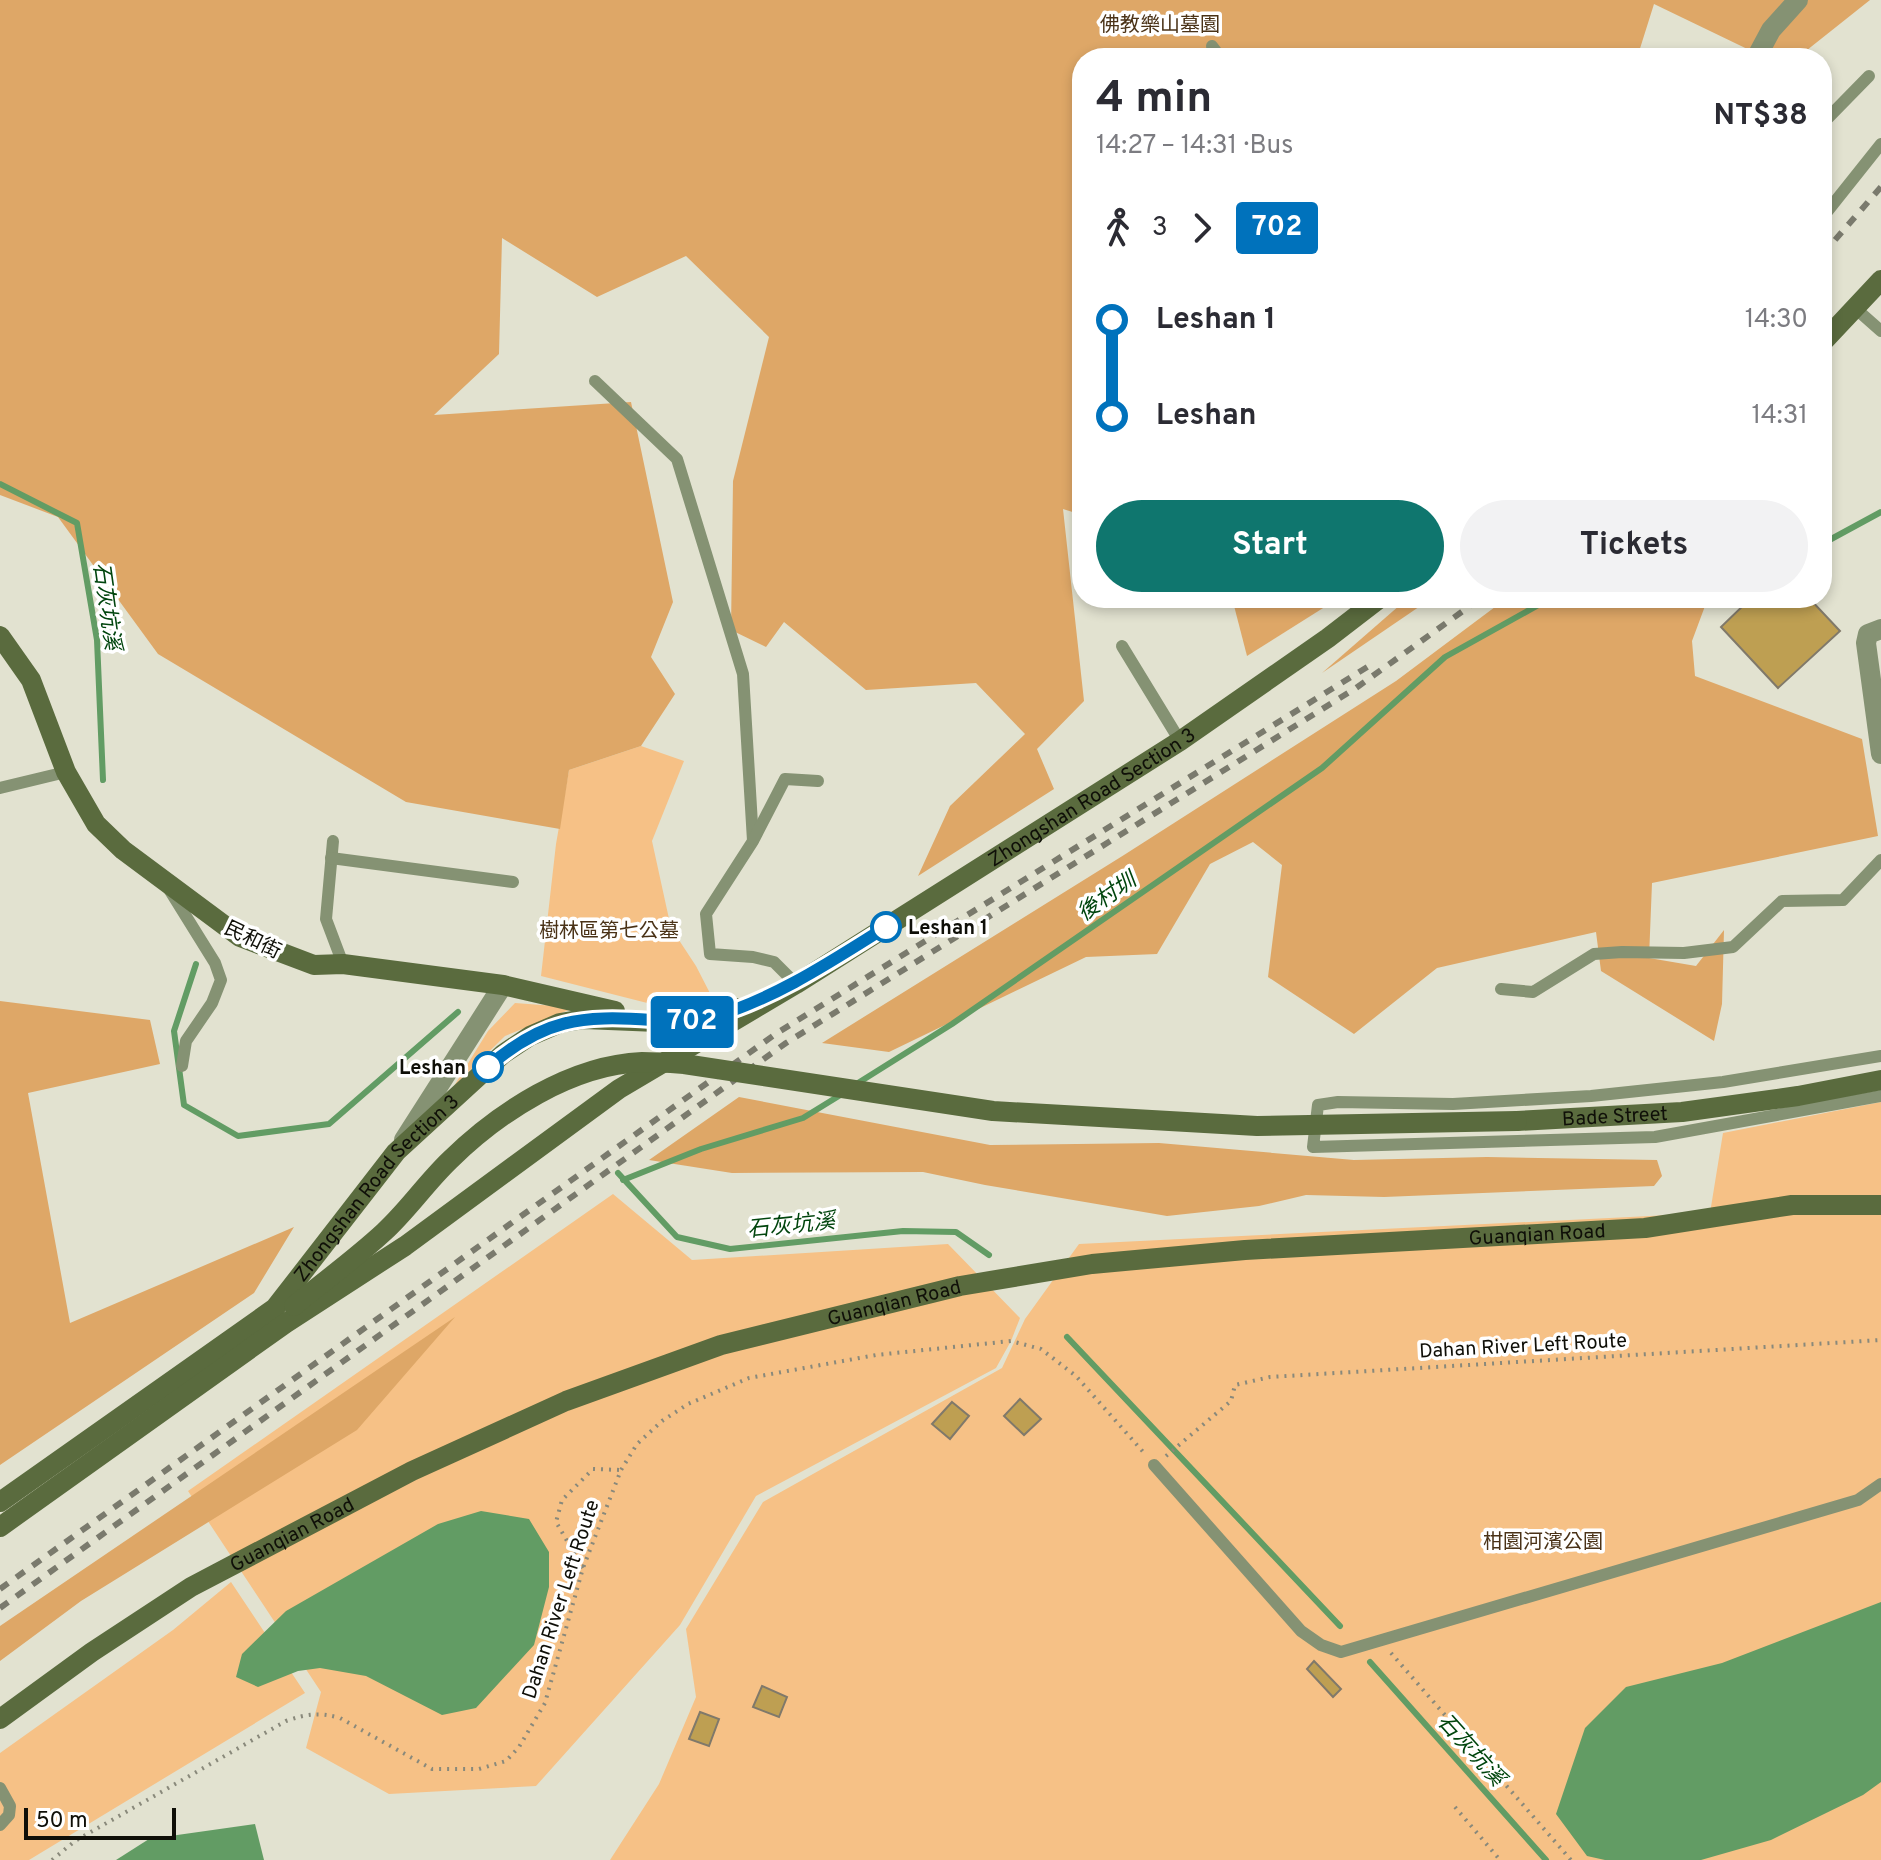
<!DOCTYPE html>
<html lang="en">
<head>
<meta charset="utf-8">
<style>
  :root { --surface:#fff; --page:#f2f2f3; --text:#2b2b33; --muted:#7c7c81; --accent:#0f766e }
  body { margin:0; font-family:Overpass,"Noto Sans TC",sans-serif; background:var(--page); color:var(--text); height:100vh; display:flex; flex-direction:column; font-size:30px; white-space:nowrap }
  * { box-sizing:border-box; margin:0 }
  p { font-size:26px; color:var(--muted) }
  .icon { flex:none; width:44px; height:44px; fill:none; stroke:currentColor; stroke-width:2; stroke-linecap:round; stroke-linejoin:round }
  .map { position:relative; flex:1; overflow:hidden }
  .drawer { position:absolute; left:1072px; top:48px; width:760px; height:560px; display:flex; flex-direction:column; background:var(--surface); border-radius:32px; box-shadow:0 4px 12px #0003 }
  .drawer>* { flex:none }
  .badge { padding:0 16px; border-radius:6px; font-size:28px; line-height:52px }
  .scale { position:absolute; left:24px; bottom:20px; width:152px; box-sizing:border-box; padding-left:8px; border:4px solid #0f0f08; border-top:0; font-size:22px; line-height:28px; white-space:nowrap; color:#0f0f08; -webkit-text-stroke:6px #fff; paint-order:stroke }
  .map>.badge { position:absolute; translate:-50% -50%; box-shadow:0 0 0 4px #fff }
  .legs { display:flex; align-items:center; gap:12px; height:88px; padding:0 24px; font-size:26px }
  .legs p { margin-inline-start:auto }
  .head { display:flex; align-items:center; justify-content:space-between; height:136px; padding:0 24px }
  h1 { font-size:44px; font-weight:700; line-height:60px }
  .button { display:flex; gap:16px; margin-top:auto; padding:16px 24px }
  .button a { flex:1; height:92px; border-radius:48px; background:var(--accent); color:#fff; font-size:32px; font-weight:700; line-height:92px; text-align:center }
  .button a+a { background:var(--page); color:var(--text) }
  ul { padding:0 24px; list-style:none }
  li { display:flex; align-items:center; gap:28px; height:96px; font-size:30px }
  li i { display:grid; place-items:center; width:12px; height:100%; margin:0 10px; background:currentColor }
  li i::after { content:''; width:20px; height:20px; margin:-10px; border:6px solid; border-radius:50%; background:var(--surface) }
  li p { margin-inline-start:auto }
  li:first-child i { background:linear-gradient(#0000 50%,currentColor 0) }
  li:last-child i { background:linear-gradient(currentColor 50%,#0000 0) }
  .map>svg:first-child { display:block }
  .green { fill:#f6c186 }
  .forest { fill:#dea767 }
  .water { fill:#629c64 }
  .lines { fill:none; stroke-linecap:round; stroke-linejoin:round }
  .stream { stroke:#629c64; stroke-width:6 }
  .building { fill:#be9f52; stroke:#80796a; stroke-width:2 }
  .path { stroke:#89897b; stroke-width:4; stroke-dasharray:2 6; stroke-linecap:butt }
  .lane { stroke:#859273; stroke-width:12 }
  .street { stroke:#859273; stroke-width:20 }
  .secondary { stroke:#5a6b3e; stroke-width:20 }
  .rail { stroke:#7a7a6d; stroke-width:6; stroke-dasharray:10 10; stroke-linecap:butt }
  .secondary-bridge { stroke:#5a6b3e; stroke-width:20 }
  .line-1-casing { stroke:#fff; stroke-width:18 }
  .line-1 { stroke:#0072bc; stroke-width:12 }
  .stop-1-dot { fill:#fff; stroke:#0072bc; stroke-width:4 }
  .labels { text-anchor:middle; stroke-width:7; stroke-linejoin:round; paint-order:stroke }
  .park-label { font-size:20px; fill:#4a3217; stroke:#fff }
  .street-label { font-size:20px; fill:#0f0f08; stroke:#fff }
  .stop-label { font-size:20px; font-weight:bold; fill:#0f0f08; stroke:#fff; text-anchor:start }
  .water-label { font-size:22px; font-style:italic; fill:#00450d; stroke:#fff }
</style>
</head>
<body>
<div class="map">
<svg width="1881" height="1860" viewBox="0 0 1881 1860">
  <rect width="100%" height="100%" fill="#e2e2d0"/>
  <g class="green">
    <path d="M641,746L684,761L652,841L671,928L696,966L715,1003L659,1006L541,976L556,844L569,770Z"/>
    <path d="M515,1003L568,1007L569,1010L505,1036L454,1086L488,1031Z"/>
    <path d="M1881,1102V1860H610L659,1784L696,1697L686,1629L763,1502L1002,1368L1025,1319L1079,1244L1710,1213L1723,1133Z"/>
    <path d="M613,1194L692,1260L948,1244L1020,1318L1011,1341L996,1368L756,1496L680,1625L536,1786L389,1794L306,1748L321,1692L188,1491Z"/>
    <path d="M231,1582L305,1693L29,1860H0V1753L173,1630Z"/>
  </g>
  <g class="forest">
    <path d="M0,0H1870L1797,58H1766L1654,4L1637,58H1082V515L1063,509L1084,701L1037,749L1054,789L918,876L950,806L1025,734L976,683L866,690L784,622L766,647L731,630L733,481L769,337L686,256L597,297L502,238L499,354L434,415L631,402L673,602L651,657L675,694L641,746L569,770L560,829L406,802L158,654L58,517L0,495Z"/>
    <path d="M1232,598H1339L1247,656Z"/>
    <path d="M1408,598H1432L1322,673Z"/>
    <path d="M1507,598H1708L1692,641L1695,676L1862,739L1878,836L1652,883L1649,958L1696,966L1724,930L1722,1004L1714,1041L1601,971L1596,932L1437,968L1354,1034L1268,977L1282,865L1253,842L1210,864L1157,954L1086,957L889,1052L822,1043L1124,855L1396,681Z"/>
    <path d="M0,1001L150,1020L160,1064L28,1093L70,1323L294,1227L254,1293L0,1465Z"/>
    <path d="M739,1097L990,1145L1159,1143L1354,1160L1487,1157L1657,1160L1662,1176L1654,1186L1384,1197L1306,1195L1259,1206L1167,1216L985,1185L923,1172L732,1173L649,1160Z"/>
    <path d="M455,1317L357,1430L81,1601L0,1661V1626Z"/>
  </g>
  <g class="water">
    <path d="M481,1511L529,1519L549,1552V1587L534,1645L476,1708L442,1715L366,1676L320,1668L298,1671L258,1687L236,1677L242,1654L286,1611L438,1524Z"/>
    <path d="M1881,1602V1782L1863,1795L1771,1840L1701,1860H1605L1587,1856L1556,1814L1585,1728L1626,1687L1722,1663Z"/>
    <path d="M255,1824L264,1860H116L149,1839Z"/>
  </g>
  <g class="lines">
    <g class="stream">
      <path d="M0,484L77,523L97,640L103,780"/>
      <path d="M1822,544L1881,512"/>
      <path d="M196,964L174,1031L184,1105L238,1136L329,1124L458,1012"/>
      <path d="M858,1083L952,1024L1322,768L1445,657L1542,603L1580,598"/>
      <path d="M618,1173L677,1237L730,1249L903,1231L956,1232L989,1255"/>
      <path d="M623,1180L701,1149L803,1118L842,1094"/>
      <path d="M1067,1337L1340,1626"/>
      <path d="M1370,1662L1546,1860"/>
    </g>
  </g>
  <g class="building">
    <path d="M1751,598H1809L1840,631L1778,688L1721,627Z"/>
    <path d="M1020,1399L1041,1419L1024,1435L1004,1416Z"/>
    <path d="M952,1402L969,1416L950,1439L932,1424Z"/>
    <path d="M1314,1661L1341,1689L1333,1697L1307,1669Z"/>
    <path d="M762,1686L787,1697L779,1717L753,1707Z"/>
    <path d="M700,1712L719,1719L709,1746L689,1739Z"/>
  </g>
  <g class="lines">
    <g class="path">
      <path d="M1166,1456L1231,1401L1235,1385L1270,1377L1881,1340"/>
      <path d="M583,1568L556,1522L562,1500L593,1469L621,1470"/>
      <path d="M1391,1653L1571,1860"/>
      <path d="M1455,1807L1500,1860"/>
      <path d="M52,1860L75,1841L286,1721C306,1714 319,1712 340,1718L432,1769H479L506,1761L519,1747L545,1703L583,1568L621,1470L637,1444L662,1421L688,1404L749,1378L876,1355L1011,1341L1041,1349L1076,1376L1145,1454"/>
    </g>
    <g class="lane">
      <path d="M1212,46L1221,58"/>
      <path d="M1822,124L1869,76"/>
      <path d="M1822,218L1881,144"/>
      <path d="M1855,308L1881,331"/>
      <path d="M595,381L677,459L743,674L753,841L706,914L710,954L753,957L774,962L796,984"/>
      <path d="M1122,646L1180,741"/>
      <path d="M0,788L66,772"/>
      <path d="M754,839L785,779L818,781"/>
      <path d="M333,841L326,919L343,964"/>
      <path d="M331,858L513,882"/>
      <path d="M169,889L215,963L221,980L212,1003L186,1041L182,1066"/>
      <path d="M1501,989L1533,992L1594,954L1622,952L1684,953L1733,947L1782,901L1843,900L1881,860"/>
      <path d="M1881,1056L1723,1082L1591,1096L1453,1104L1338,1102L1318,1105L1313,1147L1655,1137L1881,1096"/>
      <path d="M1154,1465L1301,1631L1321,1645L1341,1652L1858,1500L1881,1484"/>
      <path d="M0,1788L10,1806L9,1815L0,1825"/>
    </g>
    <g class="street">
      <path d="M1756,58L1771,30L1798,0"/>
      <path d="M1881,629L1868,634L1866,643L1881,754"/>
      <path d="M404,1140L503,985"/>
    </g>
    <g class="secondary">
      <path d="M1822,343L1881,280"/>
      <path d="M0,636L31,680L66,772L96,824L123,850L240,937L314,965L343,964L503,985L615,1011"/>
      <path id="s1" d="M1517,1121L1682,1112L1798,1096L1881,1080"/>
      <path id="s2" d="M0,1502L275,1308L396,1152L503,1054L530,1036L560,1023L584,1019L682,1023L705,1020L736,1008"/>
      <path id="s3" d="M0,1527L286,1323L405,1246L619,1089L796,984L1180,741L1328,638L1380,598"/>
      <path id="s4" d="M0,1719L92,1652L191,1587L412,1471L566,1401L721,1345L960,1286L1092,1264L1245,1250L1645,1228L1792,1205H1881"/>
    </g>
    <g class="rail">
      <path d="M1822,255L1881,187"/>
      <path d="M0,1589L777,1033L1372,664"/>
      <path d="M0,1608L786,1043L1356,688L1481,598"/>
    </g>
    <path class="secondary-bridge" d="M294,1306C324,1281 356,1258 384,1232C408,1210 426,1183 450,1160C499,1112 571,1065 642,1062C656,1062 670,1063 684,1064L993,1111L1257,1126L1517,1121"/>
  </g>
  <g class="lines">
    <g class="line-1-casing">
      <path id="line-1" d="M488,1067C543,1019 581,1015 652,1020C670,1021 689,1025 707,1019C773,1000 829,963 886,927"/>
    </g>
    <use href="#line-1" class="line-1"/>
  </g>
  <g class="stop-1-dot">
    <circle cx="886" cy="927" r="14"/>
    <circle cx="488" cy="1067" r="14"/>
  </g>
  <g class="labels">
    <g class="park-label">
      <text x="1160" y="31">佛教樂山墓園</text>
      <text x="609" y="937">樹林區第七公墓</text>
      <text x="1543" y="1548">柑園河濱公園</text>
    </g>
    <g class="street-label">
      <text dy="7" stroke="none"><textPath href="#s3" startOffset="1314">Zhongshan Road Section 3</textPath></text>
      <text transform="translate(253 939) rotate(26)" y="7">民和街</text>
      <text dy="7" stroke="none"><textPath href="#s1" startOffset="98">Bade Street</textPath></text>
      <text dy="7" stroke="none"><textPath href="#s2" startOffset="494">Zhongshan Road Section 3</textPath></text>
      <text dy="7" stroke="none"><textPath href="#s4" startOffset="1642">Guanqian Road</textPath></text>
      <text dy="7" stroke="none"><textPath href="#s4" startOffset="994">Guanqian Road</textPath></text>
      <text transform="translate(1523 1345) rotate(-3)" y="7">Dahan River Left Route</text>
      <text dy="7" stroke="none"><textPath href="#s4" startOffset="346">Guanqian Road</textPath></text>
      <text transform="translate(560 1599) rotate(-72)" y="7">Dahan River Left Route</text>
    </g>
    <g class="stop-label">
      <text x="908" y="934">Leshan 1</text>
      <text x="466" y="1074" text-anchor="end">Leshan</text>
    </g>
    <g class="water-label">
      <text transform="translate(108 606) rotate(82)" y="8">石灰坑溪</text>
      <text transform="translate(1106 896) rotate(-35)" y="8">後村圳</text>
      <text transform="translate(791 1224) rotate(-6)" y="8">石灰坑溪</text>
      <text transform="translate(1472 1749) rotate(48)" y="8">石灰坑溪</text>
    </g>
  </g>
</svg>
<div class="scale">50 m</div>
<b class="badge" style="left:692px;top:1022px;background:#0072bc;color:#fff">702</b>
<section class="drawer">
<div class="head"><div><h1>4 min</h1><p>14:27 – 14:31 · Bus</p></div><b>NT$38</b></div>
<div class="legs"><svg class="icon" aria-label="walk" viewBox="0 0 24 24"><circle cx="13" cy="4" r="2"/><path d="M13 8l-2 6 4 7M11 14l-3 7M7 12l3-4h3l4 4"/></svg>3<svg class="icon" aria-label="forward" viewBox="0 0 24 24"><path d="M9 5l7 7-7 7"/></svg><b class="badge" style="background:#0072bc;color:#fff">702</b></div>
<ul>
<li><i style="color:#0072bc"></i><b>Leshan 1</b><p>14:30</p></li>
<li><i style="color:#0072bc"></i><b>Leshan</b><p>14:31</p></li>
</ul>
<div class="button"><a>Start</a><a>Tickets</a></div>
</section>
</div>
</body>
</html>
